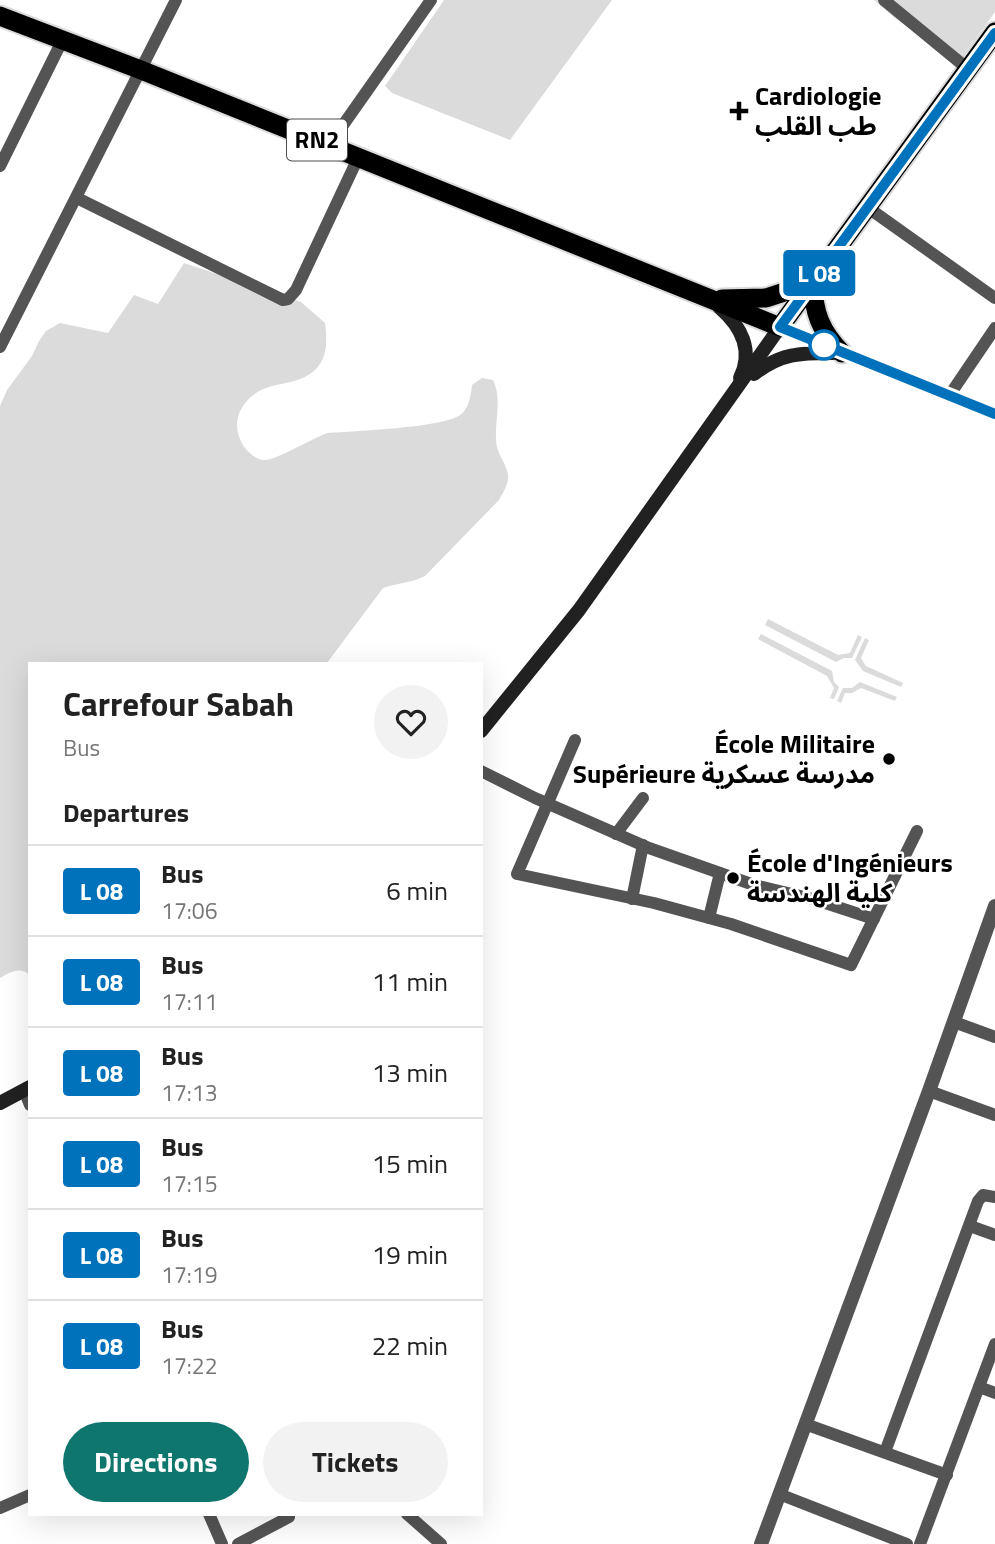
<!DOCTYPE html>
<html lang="en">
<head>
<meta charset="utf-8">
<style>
  :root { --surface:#fff; --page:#f2f2f2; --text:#222; --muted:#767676; --line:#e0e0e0; --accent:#0f766e }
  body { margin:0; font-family:"Titillium Web","Noto Sans Arabic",sans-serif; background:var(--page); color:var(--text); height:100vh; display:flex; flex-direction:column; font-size:26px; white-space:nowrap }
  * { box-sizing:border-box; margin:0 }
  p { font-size:23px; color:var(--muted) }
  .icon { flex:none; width:38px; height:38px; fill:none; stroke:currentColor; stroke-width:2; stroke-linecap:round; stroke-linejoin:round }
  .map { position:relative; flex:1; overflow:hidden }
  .sheet { position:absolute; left:28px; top:662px; width:455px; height:854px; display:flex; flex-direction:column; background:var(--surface); border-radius:0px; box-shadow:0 7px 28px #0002 }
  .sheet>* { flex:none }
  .badge { padding:0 14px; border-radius:5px; font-size:24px; line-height:46px }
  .map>.badge { position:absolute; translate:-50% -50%; box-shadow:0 0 0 4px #fff }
  h2 { padding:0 35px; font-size:26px; line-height:63px }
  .round { display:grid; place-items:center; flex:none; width:74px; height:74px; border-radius:37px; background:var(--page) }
  .overview { display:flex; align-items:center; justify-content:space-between; height:119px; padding:0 35px }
  h1 { font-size:33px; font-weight:700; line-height:52px }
  .primary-button { display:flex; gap:14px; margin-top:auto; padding:14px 35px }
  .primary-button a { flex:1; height:80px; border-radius:42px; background:var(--accent); color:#fff; font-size:28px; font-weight:700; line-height:80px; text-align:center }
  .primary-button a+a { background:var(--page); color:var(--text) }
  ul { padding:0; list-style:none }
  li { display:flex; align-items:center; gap:21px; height:91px; padding:0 35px; border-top:2px solid var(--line) }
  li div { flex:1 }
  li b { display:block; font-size:26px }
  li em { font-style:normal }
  li .badge { min-width:77px; font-weight:700; text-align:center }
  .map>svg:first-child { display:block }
  .green { fill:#dbdbdb }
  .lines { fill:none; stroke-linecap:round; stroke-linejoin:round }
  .trunk-casing { stroke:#dbdbdb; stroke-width:23 }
  .minor { stroke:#545454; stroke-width:12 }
  .tertiary { stroke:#545454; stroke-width:14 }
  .secondary { stroke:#212121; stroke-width:14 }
  .trunk { stroke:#000; stroke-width:19 }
  .line-casing { stroke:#fff; stroke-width:16 }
  .line { stroke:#0072bc; stroke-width:10 }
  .poi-dot { fill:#000; stroke:#fff; stroke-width:2.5 }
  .stop-dot { fill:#fff; stroke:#0072bc; stroke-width:3.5 }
  .labels { text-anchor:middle; stroke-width:5; stroke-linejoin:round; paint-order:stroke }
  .shield { fill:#fff; stroke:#4c4c4c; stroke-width:2 }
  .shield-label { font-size:24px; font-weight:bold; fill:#000 }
  .poi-label { font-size:26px; font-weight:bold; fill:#000; stroke:#fff; text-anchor:start }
</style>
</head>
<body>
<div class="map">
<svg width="995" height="1544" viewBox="0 0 995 1544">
  <rect width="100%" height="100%" fill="#fff"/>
  <g class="green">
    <path d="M444,0H612L510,140L392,93L385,86Z"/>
    <path d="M874,0H995V12L959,62L896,19Z"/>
    <path d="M184,263L301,302L325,323C327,339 328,357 316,369C299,386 274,381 256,393C236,407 231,428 245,448C249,453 256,459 263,460C274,462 312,438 328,433C353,431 442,428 460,415C469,409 471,395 472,385L482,378L493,380C502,399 495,419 496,439C496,454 506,462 508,475C509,484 503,493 499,500L425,576C411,583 398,583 383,588L327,663H30V975C20,966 10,972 0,978V406L7,390L32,356L39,341L46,331L60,323L108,333L134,295L158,304Z"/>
    <path d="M768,619L838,655L850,653L858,635L862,637L852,658H844L836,662L765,625Z"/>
    <path d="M761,634L832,671L834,682L839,687L834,699L830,698L834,688L827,676L758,639Z"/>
    <path d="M865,638L869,640L861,658L866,666L903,683L901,687L863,671L855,660Z"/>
    <path d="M860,682L897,697L895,701L861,688L852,693H845L841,703L837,701L843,688H852Z"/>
  </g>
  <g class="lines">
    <g class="trunk-casing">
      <g id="trunk">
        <path d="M0,16L141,70L780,327L995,32"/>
        <path d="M813,282C813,312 821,332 842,353"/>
        <path d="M722,299L766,298L812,283"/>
      </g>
    </g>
    <g class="minor">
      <path d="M884,0L968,69"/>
      <path d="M329,145L431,0"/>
      <path d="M0,166L62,41"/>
      <path d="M77,198L283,300L288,299L296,290L358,158"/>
      <path d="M867,207L995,298"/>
      <path d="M0,347L176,0"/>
      <path d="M949,396L995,328"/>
      <path d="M575,740L517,874L654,903L731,924L851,965L917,831"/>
      <path d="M481,771L535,798L649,848L754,885L813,899L874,919"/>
      <path d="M616,834L643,798"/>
      <path d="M632,899L643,845"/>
      <path d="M709,918L720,873"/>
      <path d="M954,1022L995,1037"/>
      <path d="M24,1090L30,1105"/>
      <path d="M929,1091L995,1115"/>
      <path d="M970,1226L995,1235"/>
      <path d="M979,1387L995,1393"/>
      <path d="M805,1424L947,1475"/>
      <path d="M885,1452L978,1201L983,1195L995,1197"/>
      <path d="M779,1494L907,1544"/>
      <path d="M0,1508L30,1495"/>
      <path d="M209,1514L222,1544"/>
      <path d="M407,1514L441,1544"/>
      <path d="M238,1544L289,1517"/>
      <path d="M920,1544L995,1344"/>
    </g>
    <path class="tertiary" d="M761,1544L929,1091L995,906"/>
    <g class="secondary">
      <path d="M719,307C741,326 754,350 740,378"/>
      <path d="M754,374C781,353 800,353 833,353"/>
      <path d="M481,731L579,610L780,327L995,414"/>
      <path d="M0,1103L30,1087"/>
    </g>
    <use href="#trunk" class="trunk"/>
  </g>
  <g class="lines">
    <g class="line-casing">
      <path id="line" d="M995,33L780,327L995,414"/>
    </g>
    <use href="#line" class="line"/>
  </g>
  <g class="poi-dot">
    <path d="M735.5 100.5h7v7h7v7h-7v7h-7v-7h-7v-7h7z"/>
    <circle cx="889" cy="759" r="7"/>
    <circle cx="733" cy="878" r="7"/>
  </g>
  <circle class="stop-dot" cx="824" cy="345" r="14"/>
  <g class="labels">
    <rect class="shield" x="287" y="119.5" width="60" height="41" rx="5"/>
    <g class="shield-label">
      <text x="317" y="148">RN2</text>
    </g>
    <g class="poi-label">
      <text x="755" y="105">Cardiologie<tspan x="755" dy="30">طب القلب</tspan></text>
      <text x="875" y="753" text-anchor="end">École Militaire<tspan x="875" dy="30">Supérieure مدرسة عسكرية</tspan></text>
      <text x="747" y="872">École d'Ingénieurs<tspan x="747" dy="30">كلية الهندسة</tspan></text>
    </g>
  </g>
</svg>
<b class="badge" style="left:819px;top:273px;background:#0072bc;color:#fff">L 08</b>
<section class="sheet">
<div class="overview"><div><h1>Carrefour Sabah</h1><p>Bus</p></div><a class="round"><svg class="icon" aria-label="heart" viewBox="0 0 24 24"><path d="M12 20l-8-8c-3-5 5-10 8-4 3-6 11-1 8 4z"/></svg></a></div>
<h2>Departures</h2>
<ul>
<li><span class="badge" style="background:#0072bc;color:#fff">L 08</span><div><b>Bus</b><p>17:06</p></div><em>6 min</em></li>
<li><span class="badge" style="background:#0072bc;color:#fff">L 08</span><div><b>Bus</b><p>17:11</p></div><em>11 min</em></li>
<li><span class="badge" style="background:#0072bc;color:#fff">L 08</span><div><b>Bus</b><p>17:13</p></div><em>13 min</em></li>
<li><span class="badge" style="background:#0072bc;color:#fff">L 08</span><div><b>Bus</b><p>17:15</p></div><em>15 min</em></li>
<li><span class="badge" style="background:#0072bc;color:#fff">L 08</span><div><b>Bus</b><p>17:19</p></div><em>19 min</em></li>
<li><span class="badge" style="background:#0072bc;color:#fff">L 08</span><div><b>Bus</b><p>17:22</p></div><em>22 min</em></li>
</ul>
<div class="primary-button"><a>Directions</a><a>Tickets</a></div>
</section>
</div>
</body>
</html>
